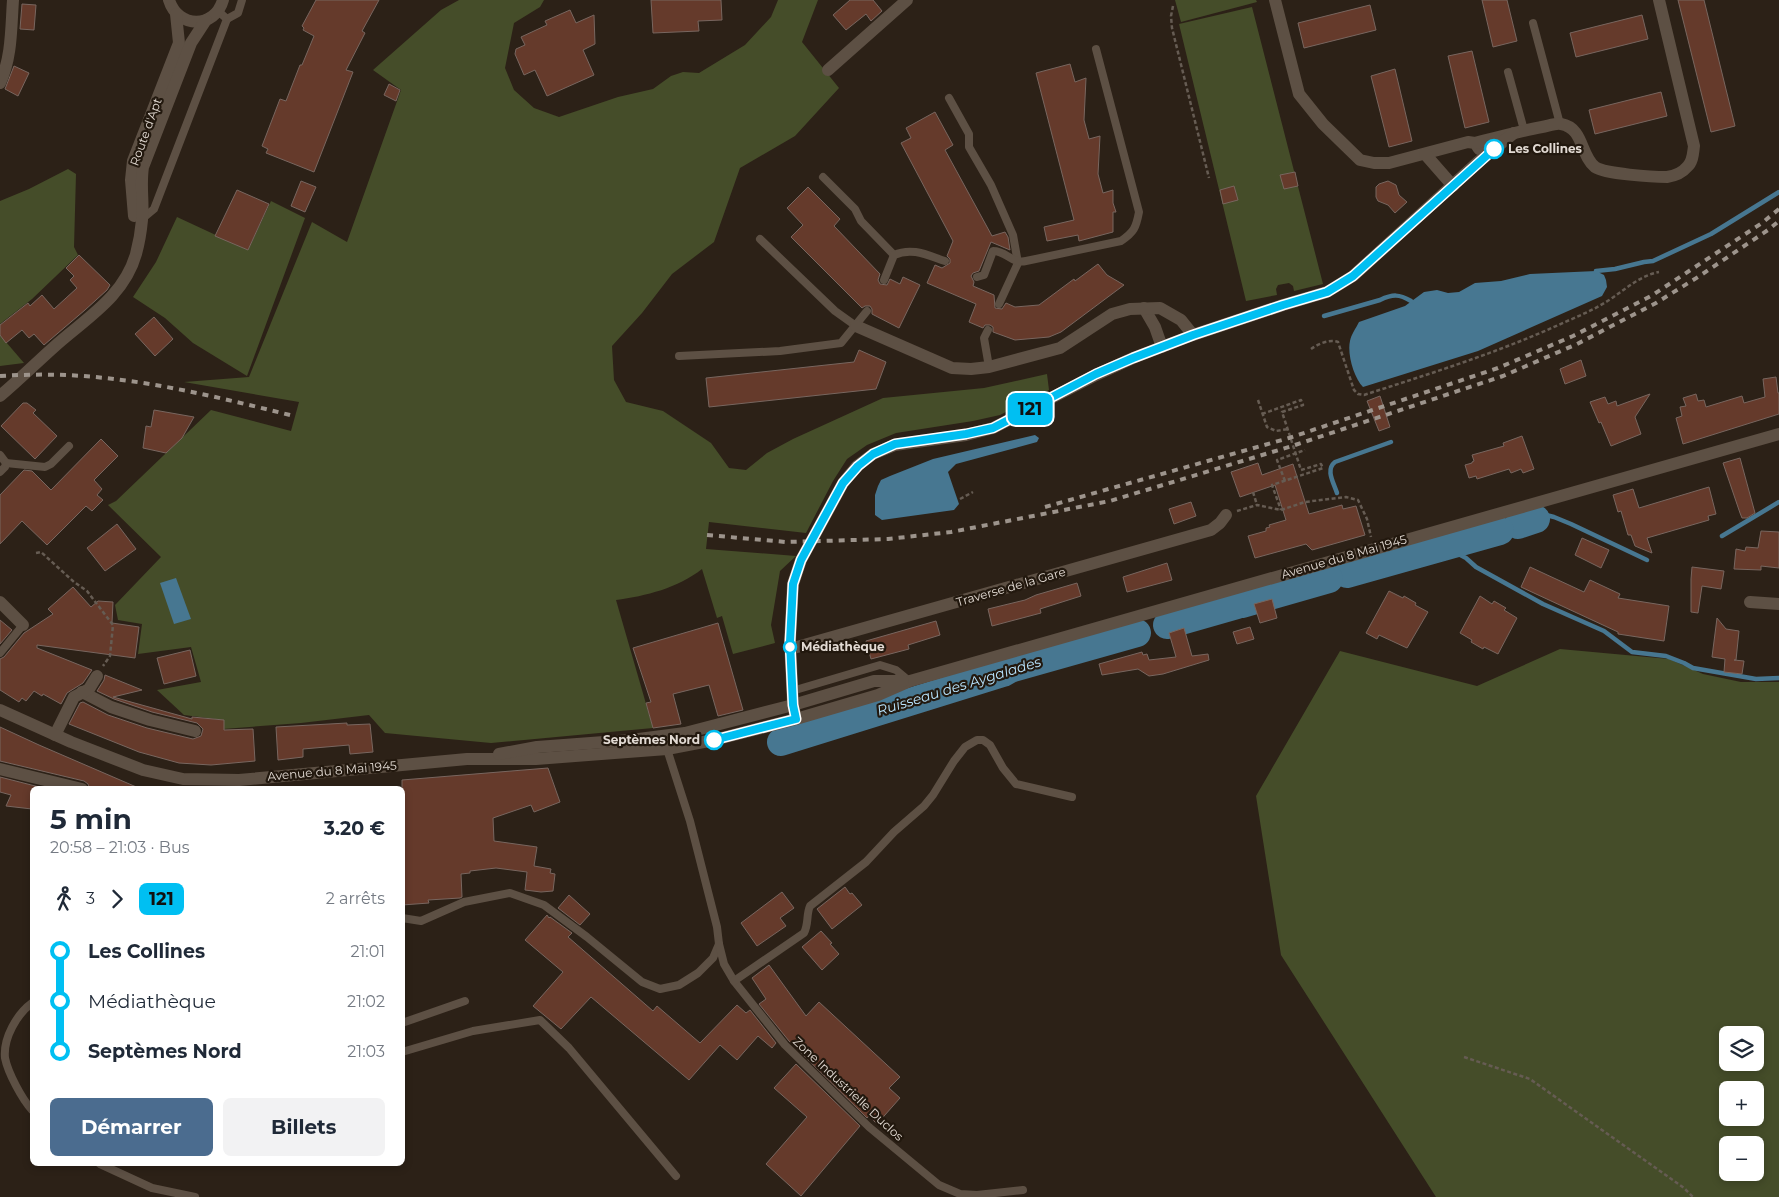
<!DOCTYPE html>
<html lang="fr">
<head>
<meta charset="utf-8">
<style>
  :root { --surface:#fff; --page:#f2f2f3; --text:#1f2937; --muted:#747a83; --accent:#4b6c8f }
  body { margin:0; font-family:Montserrat,sans-serif; background:var(--page); color:var(--text); height:100vh; display:flex; flex-direction:column; font-size:19px; white-space:nowrap }
  * { box-sizing:border-box; margin:0 }
  p { font-size:16px; color:var(--muted) }
  .icon { flex:none; width:28px; height:28px; fill:none; stroke:currentColor; stroke-width:2; stroke-linecap:round; stroke-linejoin:round }
  .map { position:relative; flex:1; overflow:hidden }
  .drawer { position:absolute; left:30px; top:786px; width:375px; height:380px; display:flex; flex-direction:column; background:var(--surface); border-radius:8px; box-shadow:0 2px 8px #0003 }
  .drawer>* { flex:none }
  .badge { padding:0 10px; border-radius:8px; font-size:18px; line-height:32px }
  .fabs { position:absolute; left:1719px; top:1026px; display:grid; gap:10px }
  .fabs a { display:grid; place-items:center; width:45px; height:45px; border-radius:8px; background:var(--surface); box-shadow:0 2px 8px #0003; font-size:25px }
  .map>.badge { position:absolute; translate:-50% -50%; box-shadow:0 0 0 2px #fff }
  .legs { display:flex; align-items:center; gap:8px; height:55px; padding:0 20px; font-size:16px }
  .legs p { margin-inline-start:auto }
  .headline { display:flex; align-items:center; justify-content:space-between; height:85px; padding:0 20px }
  h1 { font-size:28px; font-weight:700; line-height:38px }
  .action { display:flex; gap:10px; margin-top:auto; padding:10px 20px }
  .action a { flex:1; height:58px; border-radius:8px; background:var(--accent); color:#fff; font-size:20px; font-weight:700; line-height:58px; text-align:center }
  .action a+a { background:var(--page); color:var(--text) }
  ul { padding:0 20px; list-style:none }
  li { display:flex; align-items:center; gap:18px; height:50px; font-size:19px }
  li i { display:grid; place-items:center; width:8px; height:100%; margin:0 6px; background:currentColor }
  li i::after { content:''; width:12px; height:12px; margin:-6px; border:4px solid; border-radius:50%; background:var(--surface) }
  li p { margin-inline-start:auto }
  li:first-child i { background:linear-gradient(#0000 50%,currentColor 0) }
  li:last-child i { background:linear-gradient(currentColor 50%,#0000 0) }
  .map>svg:first-child { display:block }
  .green { fill:#454d29; fill-rule:evenodd }
  .water { fill:#477791 }
  .lines { fill:none; stroke-linecap:round; stroke-linejoin:round }
  .stream { stroke:#477791; stroke-width:4.5 }
  .river { stroke:#477791; stroke-width:28 }
  .building { fill:#653a2b; stroke:#78665f }
  .path { stroke:#665c53; stroke-width:2.5; stroke-dasharray:4 2.5; stroke-linecap:butt }
  .lane { stroke:#5d5044; stroke-width:8 }
  .street { stroke:#5d5044; stroke-width:12 }
  .secondary { stroke:#5d5044; stroke-width:12 }
  .rail { stroke:#9d948c; stroke-width:4; stroke-dasharray:6 6; stroke-linecap:butt }
  .line-1-casing { stroke:#fff; stroke-width:11 }
  .line-1 { stroke:#00bff2; stroke-width:8 }
  .stop-1-dot { fill:#fff; stroke:#00bff2; stroke-width:2.5 }
  .labels { text-anchor:middle; stroke-width:4.5; stroke-linejoin:round; paint-order:stroke }
  .street-label { font-size:12px; fill:#e2dad3; stroke:#22180e }
  .stop-label { font-size:12px; font-weight:bold; fill:#e2dad3; stroke:#22180e; text-anchor:start }
  .water-label { font-size:14px; font-style:italic; fill:#b8e4fe; stroke:#22180e }
</style>
</head>
<body>
<div class="map">
<svg width="1779" height="1197" viewBox="0 0 1779 1197">
  <rect width="100%" height="100%" fill="#2c2117"/>
  <g class="green">
    <path d="M459,0H544L540,7L514,23L505,68L514,90L534,108L559,117L618,97L653,89L671,76L683,72L699,73L745,45L771,17L778,0H818L802,42L839,88L795,136L740,168L714,242L672,274L642,313L612,346L614,380L626,402L663,411L711,443L729,468L746,470L767,453L793,439L883,398L984,388L1047,374L1049,390L1000,415L973,421L896,433L867,445L847,459L833,481L806,533L709,522L706,549L796,556L780,571L771,625L775,643L733,654L722,616L717,618L702,569C678,588 646,596 616,600L653,728L491,743L385,733L369,715L301,723L223,729V720L184,715L157,690L201,682L191,647L138,654L142,624L118,620L115,605L161,557L108,505L116,501L211,410L291,431L299,402L184,382L249,377L312,222L347,242L401,90L373,70L441,10Z"/>
    <path d="M1175,0H1256L1257,2L1181,22Z"/>
    <path d="M1252,7L1323,284L1294,291L1293,286L1289,283L1278,285L1276,289L1277,295L1246,301L1179,24Z"/>
    <path d="M68,169L76,174L74,247L78,255L32,299L0,324V201L29,189Z"/>
    <path d="M271,201L305,218L247,376L193,343L165,318L133,297L156,262L177,217L248,250Z"/>
    <path d="M0,335L24,363L0,366Z"/>
    <path d="M1560,649L1669,659L1703,674L1741,682H1779V1197H1436L1281,955L1256,796L1340,651L1477,686ZM1728,1035H1755V1062H1728ZM1728,1090H1755V1118H1728ZM1728,1145H1755V1172H1728Z"/>
  </g>
  <g class="water">
    <path d="M1596,271L1604,275L1606,280L1607,287L1602,296L1478,351L1363,387C1354,378 1347,354 1350,341C1351,335 1356,328 1359,322L1405,306L1424,292L1437,290L1448,293L1459,292L1475,283L1501,281L1530,274Z"/>
    <path d="M1035,435L1039,438L1037,442L956,464L948,472L959,504L954,510L882,520L875,515V495L878,486L881,480L890,476L933,459Z"/>
    <path d="M176,578L191,619L174,624L160,583Z"/>
  </g>
  <g class="lines">
    <g class="stream">
      <path d="M1596,271L1615,269L1644,262L1653,261L1711,234L1779,192"/>
      <path d="M1324,316L1380,300C1393,294 1399,294 1411,301"/>
      <path d="M1337,493C1334,483 1325,470 1335,462L1391,442"/>
      <path d="M1546,515L1554,517L1571,524L1647,560"/>
      <path d="M1722,536L1779,502"/>
      <path d="M1445,547L1466,558L1476,567L1543,604L1604,631L1632,652L1666,656L1684,663L1693,668L1756,679L1779,678"/>
    </g>
    <g class="river">
      <path d="M1518,525L1536,519"/>
      <path d="M1347,574L1500,531"/>
      <path d="M1242,604L1329,579"/>
      <path d="M1167,625L1237,605"/>
      <path d="M781,742L1003,673L1010,669L1137,633"/>
    </g>
  </g>
  <g class="building">
    <path d="M316,0H379L362,31L365,33L346,70L353,72L314,172L266,153L268,149L262,146L280,99L286,101L300,65H302L314,36L303,30L304,28L302,26Z"/>
    <path d="M651,0H721L722,20L698,21L699,31L653,33Z"/>
    <path d="M850,0H873L882,11L871,21L866,14L846,30L833,15Z"/>
    <path d="M1482,0H1507L1517,41L1493,47Z"/>
    <path d="M1678,0H1704L1735,126L1711,132Z"/>
    <path d="M22,4L36,5L34,30L20,29Z"/>
    <path d="M1370,5L1376,30L1304,48L1298,23Z"/>
    <path d="M570,10L576,23L594,15L595,44L583,50L594,75L547,96L535,70L524,75L515,54L516,49L525,45L521,37L547,25L545,21Z"/>
    <path d="M1642,15L1648,39L1576,57L1570,33Z"/>
    <path d="M1472,51L1489,122L1465,128L1448,56Z"/>
    <path d="M1070,64L1075,82L1086,78L1084,120L1089,139L1100,136L1098,174L1103,193L1113,190V203L1116,212H1113V232L1079,241L1078,235L1047,241L1044,227L1074,220L1036,73Z"/>
    <path d="M14,66L29,73L18,96L5,89Z"/>
    <path d="M1395,69L1412,141L1389,147L1371,76Z"/>
    <path d="M389,84L400,90L396,101L384,95Z"/>
    <path d="M1661,92L1667,116L1595,134L1589,110Z"/>
    <path d="M935,112L953,145L945,150L992,236L1005,232L1008,237L1010,250L991,242L979,271L973,273L971,276L974,282L973,286L994,295L995,308L1002,309L1006,303L1015,307L1039,305L1074,279L1075,281L1098,264L1107,275L1124,285L1061,332L1049,337L1015,340L993,332V327L990,325H985L983,328L969,322L976,304L927,283L935,265L942,268L950,263V259L947,256L953,241L901,143L911,138L906,128Z"/>
    <path d="M1295,172L1298,186L1284,189L1280,175Z"/>
    <path d="M301,181L316,187L305,212L291,206Z"/>
    <path d="M1388,181L1396,185L1399,195L1407,202L1395,213L1388,205L1378,201L1376,197V187L1379,184Z"/>
    <path d="M1234,186L1238,200L1223,204L1220,190Z"/>
    <path d="M808,187L840,219L834,226L880,274L878,280L880,284L887,285L890,279L900,284L903,277L920,285L899,328L872,314V309L870,306H865L862,308L791,237L803,225L787,208Z"/>
    <path d="M237,190L269,204L248,250L215,236Z"/>
    <path d="M79,255L110,285L107,290L85,310L44,345L34,334L29,338L22,330L6,343L0,335V325L28,303L30,306L42,295L54,309L77,288L70,280L74,276L66,268Z"/>
    <path d="M154,317L173,339L155,356L135,334Z"/>
    <path d="M859,350L886,362L876,389L709,407L706,378L854,362Z"/>
    <path d="M1581,360L1586,376L1565,384L1560,369Z"/>
    <path d="M1776,377L1778,393H1779V414L1683,444L1676,418L1682,416L1680,407L1686,406L1683,398L1696,394L1698,401L1704,400L1706,407L1742,396L1744,403L1765,397L1763,379Z"/>
    <path d="M1650,394L1635,417L1641,434L1611,446L1601,422L1599,423L1590,402L1605,397L1608,404L1616,401L1617,406Z"/>
    <path d="M1380,396L1390,427L1379,431L1367,401Z"/>
    <path d="M23,403H27L36,410L33,413L57,436L35,459L1,426Z"/>
    <path d="M154,410L194,417L182,438L166,453L143,448L146,426L151,427Z"/>
    <path d="M1522,436L1534,469L1523,473L1521,469L1511,473L1509,469L1477,479L1476,476L1469,478L1465,465L1472,463V462L1474,461L1472,455L1504,446L1503,443Z"/>
    <path d="M101,439L118,456L94,480L102,489L97,495L103,500L92,511L86,506L47,545L22,521L0,544V495L24,470L32,471L51,490Z"/>
    <path d="M1740,458L1755,513L1747,518H1742L1740,513L1723,463Z"/>
    <path d="M1258,463L1262,475L1293,464L1309,514L1342,505L1343,509L1356,506L1365,535L1312,550L1306,544L1255,558L1248,536L1266,531V528L1270,527L1269,525L1286,520L1275,485L1240,497L1231,472Z"/>
    <path d="M1709,487L1716,514L1708,516L1709,520L1647,538L1652,553L1635,546L1631,535H1628L1621,511L1618,512L1613,495L1633,489L1639,508Z"/>
    <path d="M1191,502L1196,516L1174,524L1169,509Z"/>
    <path d="M117,524L136,549L105,571L87,548Z"/>
    <path d="M1761,531L1779,532V568L1761,566V570L1734,569L1736,549L1745,551L1746,547L1758,548Z"/>
    <path d="M1582,538L1609,550L1601,568L1575,555Z"/>
    <path d="M1167,563L1172,580L1127,592L1123,577Z"/>
    <path d="M1530,567L1584,592L1590,580L1620,594L1618,598L1669,606L1664,641L1618,634V632L1521,587Z"/>
    <path d="M1692,567L1724,571L1721,589L1702,586L1698,613L1691,612V579Z"/>
    <path d="M1077,583L1081,596L1040,609L1041,613L992,626L988,609L1025,600L1036,595Z"/>
    <path d="M73,587L91,607L98,601L113,602L112,623L139,627L135,658L37,645V648L92,670L83,683L67,693L61,704L43,694L42,696L34,691L26,701L22,698L19,702L0,690V659L4,657L24,633L53,614L48,609Z"/>
    <path d="M1389,591L1403,598L1404,596L1416,603L1415,605L1428,612L1407,648L1379,635L1377,639L1366,633Z"/>
    <path d="M1480,596L1492,604L1494,601L1506,608L1504,610L1517,618L1498,654L1484,647L1483,649L1471,642L1472,640L1460,633Z"/>
    <path d="M1272,599L1277,618L1260,623L1254,604Z"/>
    <path d="M1717,618L1726,629L1739,631L1736,660H1734L1744,661L1742,674L1724,672L1725,659L1712,657Z"/>
    <path d="M0,620L12,630L0,644Z"/>
    <path d="M936,621L940,635L908,645L909,649L871,659L866,641Z"/>
    <path d="M718,623L743,710L718,716L709,685L673,694L681,724L653,728L646,703L651,702L633,648Z"/>
    <path d="M1250,627L1254,639L1237,644L1233,632Z"/>
    <path d="M1184,628L1192,656L1208,654L1209,660L1163,674L1149,676L1138,669L1102,675L1099,664L1142,652L1143,655L1147,654L1149,660L1176,657L1169,633Z"/>
    <path d="M190,650L196,676L164,684L157,658Z"/>
    <path d="M105,675L142,690L113,697L192,719V717L224,720V730L253,729L255,761L211,765L179,763L139,752L69,724L80,703L83,702L108,715L147,728L193,739L201,736L203,729L197,723L152,712L114,699L97,691L104,680Z"/>
    <path d="M347,723V725L370,724L373,752L350,754L349,745L303,749V757L278,760L276,727Z"/>
    <path d="M0,727L39,745L141,789H90L88,784L84,781L0,761Z"/>
    <path d="M548,768L560,802L534,812L531,805L493,818L494,841L537,847L534,866L551,869L550,873L555,874L553,891L541,892L525,890L527,872L496,868L470,871V873L461,874L462,897L460,898L428,900L429,903L402,905V780Z"/>
    <path d="M0,777L47,789H32V809L6,806L11,795L0,792Z"/>
    <path d="M845,887L850,894L852,893L862,905L832,929L817,909Z"/>
    <path d="M782,892L794,908L780,918L786,926L757,946L741,923Z"/>
    <path d="M569,895L590,914L580,925L558,908Z"/>
    <path d="M547,915L549,918L550,917L572,933L568,937L653,1011L657,1006L700,1043L737,1005L746,1013L750,1010L776,1043L772,1048L758,1036L737,1060L720,1045L689,1080L591,997L561,1029L533,1006L563,972L525,940Z"/>
    <path d="M821,931L832,943L830,944L839,954L822,970L802,947Z"/>
    <path d="M769,965L806,1016L819,1002L900,1077L889,1088L900,1098L877,1124L869,1116L867,1118L789,1041L759,1004L766,999L752,978Z"/>
    <path d="M796,1064L860,1126L801,1196L766,1164L807,1117L774,1088Z"/>
  </g>
  <g class="lines">
    <g class="path">
      <path d="M1173,6L1171,16L1172,28L1209,178"/>
      <path d="M1311,349C1318,344 1329,339 1338,342L1354,390L1358,394L1364,395C1432,373 1500,352 1565,322C1579,316 1593,310 1606,302C1624,291 1638,276 1659,272"/>
      <path d="M1258,400L1267,427L1276,431L1288,429"/>
      <path d="M1262,414L1301,400L1303,405L1282,412L1284,418L1301,470L1321,464L1323,468L1272,485L1281,510"/>
      <path d="M1285,481L1277,460L1305,450"/>
      <path d="M1253,492L1257,505"/>
      <path d="M960,499L973,492"/>
      <path d="M1237,511L1257,505L1281,510L1305,502L1346,497L1358,500L1367,519L1371,537"/>
      <path d="M36,553L41,552L74,582L87,591L113,625L110,656L103,666"/>
      <path d="M1464,1057L1530,1079L1684,1188L1693,1197"/>
    </g>
    <g class="lane">
      <path d="M227,19L238,13L242,0"/>
      <path d="M1533,23L1560,124"/>
      <path d="M1508,72L1524,130"/>
      <path d="M949,98L969,134V147L991,185L1013,235L1018,263L999,304"/>
      <path d="M823,177L855,209L861,221L894,255"/>
      <path d="M142,219L154,209L227,19L218,11"/>
      <path d="M760,239L835,311L856,326"/>
      <path d="M977,277L984,275L993,251C1007,251 1011,264 1026,261L1121,241C1134,232 1136,228 1139,212L1096,49"/>
      <path d="M884,280L894,255C912,247 927,255 945,261"/>
      <path d="M988,330L984,338L989,367"/>
      <path d="M679,356L780,351L841,343L867,311"/>
      <path d="M0,455L6,463L5,467L0,472"/>
      <path d="M6,463L45,467L51,464L69,446"/>
      <path d="M0,653L23,625"/>
      <path d="M792,691L880,665L896,670L908,680"/>
      <path d="M402,918L421,921L464,902L510,893L544,905L587,937L642,982L660,989L679,985L698,973L713,958L719,944L717,927L690,821L666,746"/>
      <path d="M719,944L724,964L734,981L785,1045L869,1127L939,1185L960,1194L977,1195L1023,1190"/>
      <path d="M734,981L804,933C809,923 806,915 810,906L866,862L894,832L924,806L933,795L954,761L965,747L977,740H983L990,745L1003,768L1016,784L1072,797"/>
      <path d="M32,1003C17,1014 3,1038 5,1058C8,1073 22,1099 32,1110"/>
      <path d="M402,1023L465,1001"/>
      <path d="M402,1052L473,1031L540,1020L569,1048L676,1176"/>
      <path d="M100,1164L152,1188L195,1197"/>
    </g>
    <g class="street">
      <path d="M1275,0L1299,94L1323,124L1360,160L1374,163H1389L1468,142L1475,143L1479,149"/>
      <path d="M828,70L907,0"/>
      <path d="M0,83C12,57 11,28 13,0"/>
      <path d="M1475,143C1498,137 1520,131 1542,127C1548,126 1556,123 1561,124C1584,128 1580,155 1595,167C1605,174 1653,177 1667,177C1674,176 1682,173 1687,167C1693,162 1693,153 1694,146L1659,0"/>
      <path d="M1425,154L1453,186"/>
      <path d="M1144,308L1155,327L1162,347"/>
      <path d="M856,326L952,368L971,369L989,367L1060,348L1112,314L1130,309L1160,308L1181,320L1193,335"/>
      <path d="M0,602L23,625"/>
      <path d="M1750,602L1779,604"/>
      <path d="M790,649L1211,530L1220,523L1226,515"/>
      <path d="M82,692L111,707L150,720L195,731"/>
      <path d="M796,719L793,705L790,641L793,584L801,560L843,483L857,466L873,454L895,445L966,435L993,428L1096,375L1133,358L1193,335L1283,305L1327,292L1353,276L1478,162L1514,133"/>
      <path d="M55,735L74,697L89,689L97,676"/>
      <path d="M0,769L82,789"/>
    </g>
    <g class="secondary">
      <path d="M169,0C178,29 215,29 223,0"/>
      <path d="M134,216L131,180L133,161L179,43L176,14"/>
      <path d="M0,396C19,380 36,363 54,347C85,319 124,297 136,254C139,243 141,231 142,220C144,202 140,186 143,167L191,43L206,20"/>
      <path d="M0,710L71,742L143,770L183,779L239,780L467,759H536L667,749L714,740L796,719L878,695L910,681L1779,434"/>
      <path d="M499,754L537,747L631,740L685,733L793,705L874,681H903"/>
    </g>
    <g class="rail">
      <path d="M0,376C32,374 64,374 95,377C163,383 229,400 294,416"/>
      <path d="M1045,507L1289,438L1498,368L1573,336L1651,296L1762,223L1779,209"/>
      <path d="M707,535L786,542L888,539L951,532L1110,501L1292,446L1503,376L1577,344L1656,303L1698,277L1768,230L1779,221"/>
    </g>
  </g>
  <g class="lines">
    <g class="line-1-casing">
      <path id="line-1" d="M714,740L796,719L793,705L790,642L793,584L801,560L843,483L858,466L873,454L895,444L966,434L993,428L1096,374L1133,358L1193,335L1283,305L1327,292L1353,276L1494,149"/>
    </g>
    <use href="#line-1" class="line-1"/>
  </g>
  <g class="stop-1-dot">
    <circle cx="1494" cy="149" r="9"/>
    <circle cx="790" cy="647" r="6"/>
    <circle cx="714" cy="740" r="9"/>
  </g>
  <g class="labels">
    <g class="street-label">
      <text transform="translate(146 132) rotate(-70)" y="4">Route d'Apt</text>
      <text transform="translate(1344 557) rotate(-16)" y="4">Avenue du 8 Mai 1945</text>
      <text transform="translate(1011 587) rotate(-16)" y="4">Traverse de la Gare</text>
      <text transform="translate(332 771) rotate(-5)" y="4">Avenue du 8 Mai 1945</text>
      <text transform="translate(848 1089) rotate(43)" y="4">Zone Industrielle Duclos</text>
    </g>
    <g class="stop-label">
      <text x="1508" y="153">Les Collines</text>
      <text x="801" y="651">Médiathèque</text>
      <text x="700" y="744" text-anchor="end">Septèmes Nord</text>
    </g>
    <g class="water-label">
      <text transform="translate(959 686) rotate(-17)" y="5">Ruisseau des Aygalades</text>
    </g>
  </g>
</svg>
<div class="fabs">
<a><svg class="icon" aria-label="layers" viewBox="0 0 24 24"><path d="M12 4l9 5-9 5-9-5zM3 14l9 5 9-5"/></svg></a>
<a>+</a>
<a>−</a>
</div>
<b class="badge" style="left:1030px;top:409px;background:#00bff2;color:#111">121</b>
<section class="drawer">
<div class="headline"><div><h1>5 min</h1><p>20:58 – 21:03 · Bus</p></div><b>3.20 €</b></div>
<div class="legs"><svg class="icon" aria-label="walk" viewBox="0 0 24 24"><circle cx="13" cy="4" r="2"/><path d="M13 8l-2 6 4 7M11 14l-3 7M7 12l3-4h3l4 4"/></svg>3<svg class="icon" aria-label="forward" viewBox="0 0 24 24"><path d="M9 5l7 7-7 7"/></svg><b class="badge" style="background:#00bff2;color:#111">121</b><p>2 arrêts</p></div>
<ul>
<li><i style="color:#00bff2"></i><b>Les Collines</b><p>21:01</p></li>
<li><i style="color:#00bff2"></i><span>Médiathèque</span><p>21:02</p></li>
<li><i style="color:#00bff2"></i><b>Septèmes Nord</b><p>21:03</p></li>
</ul>
<div class="action"><a>Démarrer</a><a>Billets</a></div>
</section>
</div>
</body>
</html>
